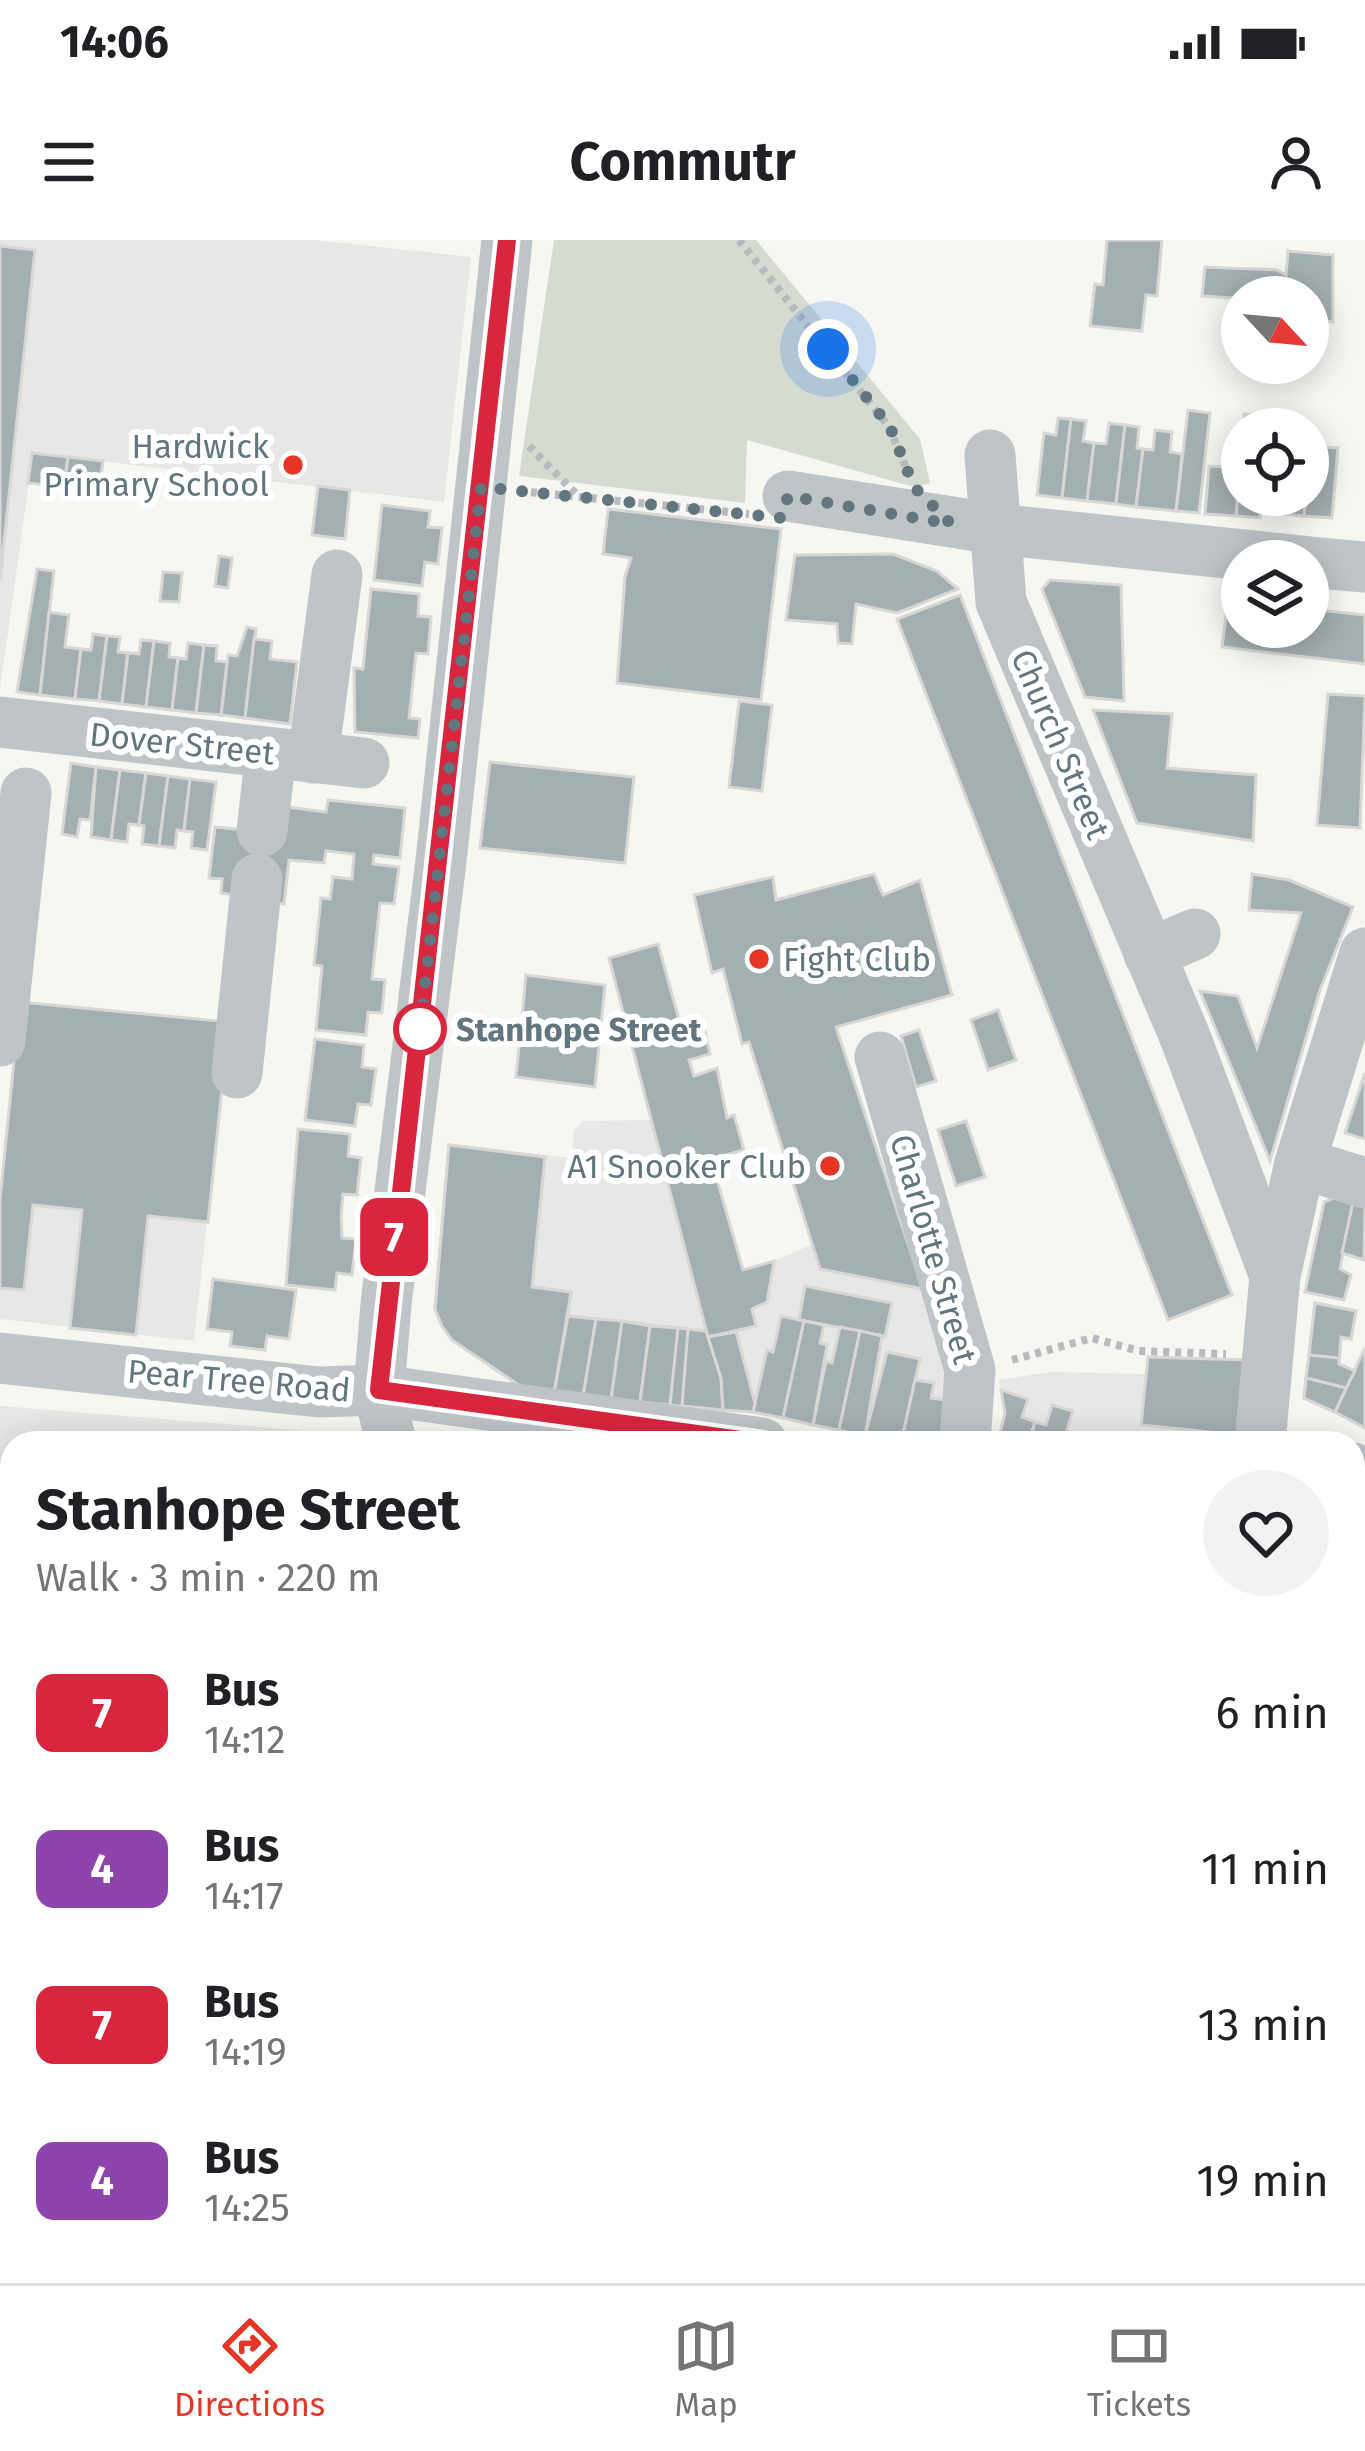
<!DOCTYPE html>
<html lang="en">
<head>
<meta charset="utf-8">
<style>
  :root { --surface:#fff; --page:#f2f2f2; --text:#202124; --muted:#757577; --line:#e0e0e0; --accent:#e53524 }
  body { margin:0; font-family:"Fira Sans",sans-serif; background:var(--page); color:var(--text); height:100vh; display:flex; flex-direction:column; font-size:45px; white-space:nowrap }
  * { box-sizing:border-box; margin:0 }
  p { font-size:39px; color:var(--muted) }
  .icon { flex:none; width:66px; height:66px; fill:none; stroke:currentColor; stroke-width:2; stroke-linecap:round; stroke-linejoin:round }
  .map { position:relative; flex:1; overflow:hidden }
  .panel { position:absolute; left:0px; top:1191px; width:1365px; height:852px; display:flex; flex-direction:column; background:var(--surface); border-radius:36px 36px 0 0; box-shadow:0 6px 30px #0003 }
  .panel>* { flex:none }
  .badge { padding:0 24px; border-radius:18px; font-size:42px; line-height:78px }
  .needle { width:78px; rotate:116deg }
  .controls { position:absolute; left:1221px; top:36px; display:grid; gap:24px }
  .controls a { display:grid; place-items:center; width:108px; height:108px; border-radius:50%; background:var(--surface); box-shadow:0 6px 30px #0003; font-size:60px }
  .you { position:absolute; width:60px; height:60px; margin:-30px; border:9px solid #fff; border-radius:50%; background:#1a73e8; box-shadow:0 0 0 18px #1a73e833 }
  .map>.badge { position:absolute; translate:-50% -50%; box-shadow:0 0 0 6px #fff }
  .round { display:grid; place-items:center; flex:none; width:126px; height:126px; border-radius:63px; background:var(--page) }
  .overview { display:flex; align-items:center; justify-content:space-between; height:204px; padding:0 36px }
  h1 { font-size:57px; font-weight:700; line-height:90px }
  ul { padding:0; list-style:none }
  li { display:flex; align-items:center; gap:36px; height:156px; padding:0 36px }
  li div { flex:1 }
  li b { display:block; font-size:45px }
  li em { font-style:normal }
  li .badge { min-width:132px; font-weight:700; text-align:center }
  .status { display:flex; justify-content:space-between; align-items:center; height:84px; padding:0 60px; background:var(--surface); direction:ltr }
  .status svg { height:33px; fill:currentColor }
  header { display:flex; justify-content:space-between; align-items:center; height:156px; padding:0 36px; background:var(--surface); font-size:54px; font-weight:700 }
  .tabs { display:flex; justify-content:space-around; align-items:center; height:168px; border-top:3px solid var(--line); background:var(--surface); font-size:33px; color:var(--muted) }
  .tabs a { display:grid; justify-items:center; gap:6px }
  .tabs .active { color:var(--accent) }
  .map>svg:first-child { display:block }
  .built { fill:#e7e7e6 }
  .green { fill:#d6dbd2 }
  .building { fill:#a4afb2; stroke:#d8d7d5; stroke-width:3 }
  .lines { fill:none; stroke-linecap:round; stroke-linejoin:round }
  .path { stroke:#b7bbbd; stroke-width:8; stroke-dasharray:6 6; stroke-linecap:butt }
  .minor { stroke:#bfc4c7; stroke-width:51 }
  .line-casing { stroke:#fff; stroke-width:27 }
  .line { stroke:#d7263d; stroke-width:18 }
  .walk { stroke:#61767e; stroke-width:12; stroke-dasharray:0 21.6 }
  .poi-dot { fill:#e53524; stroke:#fff; stroke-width:4.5 }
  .stop-dot { fill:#fff; stroke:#d7263d; stroke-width:6 }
  .labels { text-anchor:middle; stroke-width:12; stroke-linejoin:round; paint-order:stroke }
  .poi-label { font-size:33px; fill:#61767e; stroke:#fff; text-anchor:end }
  .street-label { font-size:33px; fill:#61767e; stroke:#fff }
  .stop-label { font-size:33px; font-weight:bold; fill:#61767e; stroke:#fff; text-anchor:start }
</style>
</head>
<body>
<div class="status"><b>14:06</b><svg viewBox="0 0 49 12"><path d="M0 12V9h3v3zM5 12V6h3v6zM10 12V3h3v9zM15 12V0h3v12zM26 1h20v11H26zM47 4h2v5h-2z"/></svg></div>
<header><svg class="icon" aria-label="menu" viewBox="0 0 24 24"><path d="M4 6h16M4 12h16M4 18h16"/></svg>Commutr<svg class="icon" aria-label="person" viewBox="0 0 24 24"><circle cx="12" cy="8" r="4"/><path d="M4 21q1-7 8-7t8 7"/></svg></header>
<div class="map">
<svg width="1365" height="2043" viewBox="0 0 1365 2043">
  <rect width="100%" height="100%" fill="#f6f6f3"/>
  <g class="built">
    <path d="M0,0H315L471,17L444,262L33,213L0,450Z"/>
    <path d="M20,762L229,782L194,1101L0,1079V959Z"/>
    <path d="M651,880L708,1097L756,1086L752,1069L767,1062L774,1021L813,1004L821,1029L923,1049L952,1161L950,1203H899L753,1172L529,1152L442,1086L435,1069L449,905L571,918L574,891L583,881Z"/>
    <path d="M1148,1117L1247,1120L1239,1203H997L1005,1174L999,1140L1050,1132L1145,1134Z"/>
    <path d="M0,1166L298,1190L318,1203H12V2031H482L471,2043H0Z"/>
    <path d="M1353,1543L1365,1556V1865L1353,1877Z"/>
  </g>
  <path class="green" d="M554,0H756L920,199L930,243L914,247L747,200L745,263L519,236Z"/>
  <g class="building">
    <path d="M1107,0H1162L1157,56L1146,55L1142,91L1090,86L1095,44L1103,45Z"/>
    <path d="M0,6L35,10L0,340Z"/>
    <path d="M1288,11L1333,15V82L1328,81L1326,96L1308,95V57H1242V78H1231L1233,58L1202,56L1205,27L1277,30L1286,35Z"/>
    <path d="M1188,170L1210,173L1199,273L1176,271Z"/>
    <path d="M1244,174L1263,176L1262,189H1243Z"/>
    <path d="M1058,178L1071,179L1062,258L1037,255L1044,193L1056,195Z"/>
    <path d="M1071,179L1086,181L1083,201L1094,203L1087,261L1062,258Z"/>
    <path d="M1109,183L1125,185L1116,264L1087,261L1094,203L1106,204Z"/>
    <path d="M1125,185L1139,187L1137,208L1143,209L1136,267L1116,264Z"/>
    <path d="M1155,190L1172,192L1170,212L1182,214L1176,271L1136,267L1143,209L1153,210Z"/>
    <path d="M1242,203V255H1261L1260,278L1236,276Z"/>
    <path d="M1310,206L1338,208L1332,278L1304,276Z"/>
    <path d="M1224,209L1241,211L1236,276L1205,274L1209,226L1223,227Z"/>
    <path d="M32,213L68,217L64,247L28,243Z"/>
    <path d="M68,217L103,221L100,244L65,240Z"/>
    <path d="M318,246L350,250L345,299L312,295Z"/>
    <path d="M1276,255H1306L1304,276L1274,273Z"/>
    <path d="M382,265L430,271L428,287L442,288L438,324L425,322L422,346L374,340Z"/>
    <path d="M608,269L781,289L761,460L617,443L625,337L631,318L603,314Z"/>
    <path d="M893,314L937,331L958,349L897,373L856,364L852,404L838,403L837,384L786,380L795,315Z"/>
    <path d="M219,316L232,318L228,348L215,346Z"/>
    <path d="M37,329L54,331L40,455L17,452Z"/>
    <path d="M163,332L182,333L179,362L160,361Z"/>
    <path d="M1050,340L1121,345L1124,461L1085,457L1042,349Z"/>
    <path d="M371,349L419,354L418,376L431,377L428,414L416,413L409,478L420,479L418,498L355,492L354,428L363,429Z"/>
    <path d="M960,355L1232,1055L1168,1080L897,379Z"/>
    <path d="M1228,360L1242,361V387H1308V369L1365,375V424L1222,407Z"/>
    <path d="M49,372L69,375L65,407L81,409L75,459L40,455Z"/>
    <path d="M247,387L256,389L245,478L221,475L228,415L237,416Z"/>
    <path d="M93,394L107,396L99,461L75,459L81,409L91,410Z"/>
    <path d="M107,396L120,397L118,412L128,413L122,464L99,461Z"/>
    <path d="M254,399L272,401L270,419L297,422L290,484L245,478Z"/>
    <path d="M141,400L154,401L146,467L122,464L128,413L139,414Z"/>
    <path d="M154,401L170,403L169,417L178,418L172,470L146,467Z"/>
    <path d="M188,403L204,405L196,473L172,470L178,418L186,419Z"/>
    <path d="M204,405L217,406L216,421L227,422L221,475L196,473Z"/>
    <path d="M1328,454L1365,456L1360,588L1317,585Z"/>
    <path d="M739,461L772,465L762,551L729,547Z"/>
    <path d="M1093,470L1172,474L1167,528L1256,535L1253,601L1137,583Z"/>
    <path d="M490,522L634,537L625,623L480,608Z"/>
    <path d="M71,523L96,527L90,580L80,579L77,597L62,594Z"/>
    <path d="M96,527L120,530L111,600L91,597Z"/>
    <path d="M120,530L146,533L139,585L129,584L127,602L111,600Z"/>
    <path d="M146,533L168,536L159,606L142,604L144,586L139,585Z"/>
    <path d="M168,536L190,539L184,591L177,590L175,608L159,606Z"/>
    <path d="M190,539L216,542L207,610L191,608L193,592L184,591Z"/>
    <path d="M328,560L405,568L400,618L374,615L373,624L399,627L394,664L380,663L372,739L385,740L382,773L368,772L366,795L316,790L322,726L314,725L321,658L330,659L333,637L352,639L354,614L326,611L324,623L289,620L284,664L221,653L222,639L209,638L215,587L284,594L287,567L326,572Z"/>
    <path d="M874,634L883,655L920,640L952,755L836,787L923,1049L820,1029L749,802L742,804L723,729L712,733L694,655L773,637L776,660Z"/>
    <path d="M1252,634L1289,640L1353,667L1320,750L1270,921L1200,751L1238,756L1257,808L1301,673L1249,670Z"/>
    <path d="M658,704L683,794L704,787L710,814L689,820L694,836L717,828L727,878L734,875L744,910L711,919L743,1030L774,1021L767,1062L752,1069L756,1086L708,1097L609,718Z"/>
    <path d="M526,735L605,745L595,847L516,837Z"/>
    <path d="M20,762L229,782L208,982L148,976L136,1095L70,1088L82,970L33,965L24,1050L0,1048V959Z"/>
    <path d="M998,770L1016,820L988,830L971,780Z"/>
    <path d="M919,790L936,841L916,847L901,796Z"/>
    <path d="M315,799L364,805L362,827L376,829L371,865L358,864L355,886L305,880Z"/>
    <path d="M1365,833V899L1345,893Z"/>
    <path d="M966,881L985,937L956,946L938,890Z"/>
    <path d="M298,889L350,894L348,916L361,918L357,955L343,954L341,976L342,998L356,999L352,1035L337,1033L335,1050L286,1045Z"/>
    <path d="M449,905L545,917L532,1047L571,1052L568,1076L706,1091L721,1138L723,1170L529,1152L452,1100L435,1069Z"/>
    <path d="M449,905L545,917L532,1047L571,1052L554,1154L529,1152L452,1100L442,1086L435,1069Z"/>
    <path d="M1336,957L1353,962L1340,1029L1351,1035L1344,1060L1305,1052L1324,962Z"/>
    <path d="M1353,962L1365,966L1364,1020L1342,1013Z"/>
    <path d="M213,1039L296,1050L289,1099L267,1096L265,1110L230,1106L232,1092L207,1089Z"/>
    <path d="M805,1046L892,1063L885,1096L799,1080Z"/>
    <path d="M1315,1063L1356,1071L1351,1099L1341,1097L1339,1118L1309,1115Z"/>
    <path d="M1315,1063L1356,1071L1351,1099L1341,1097L1339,1124L1355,1131L1335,1172L1304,1158Z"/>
    <path d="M568,1076L596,1079L583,1157L554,1154Z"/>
    <path d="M781,1076L804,1081L783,1178L753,1172L767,1110L773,1112Z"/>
    <path d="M596,1079L622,1081L611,1160L583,1157Z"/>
    <path d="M622,1081L650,1086L640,1162L611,1160Z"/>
    <path d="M804,1081L824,1085L820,1103L827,1105L813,1185L783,1178Z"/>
    <path d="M650,1086L678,1088L670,1165L640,1162Z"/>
    <path d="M840,1087L860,1091L839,1190L813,1185L826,1121L832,1123Z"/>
    <path d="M688,1089L706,1091L721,1138L723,1170L682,1166Z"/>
    <path d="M860,1091L882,1096L865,1196L839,1190Z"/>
    <path d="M736,1092L755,1163L753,1172L723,1170L721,1138L708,1097Z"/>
    <path d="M1365,1108V1188L1335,1172Z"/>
    <path d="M887,1112L920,1119L901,1203L865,1196Z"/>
    <path d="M1309,1115L1339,1118V1124L1355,1131L1346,1148L1306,1138Z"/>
    <path d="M1148,1117L1247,1120L1240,1195L1141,1185Z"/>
    <path d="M1306,1138L1346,1148L1335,1172L1304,1158Z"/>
    <path d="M915,1140L934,1143L931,1158L952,1161L950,1203H901Z"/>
    <path d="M1001,1150L1028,1159L1022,1177L1035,1182L1029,1203H997L1005,1174Z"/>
    <path d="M1052,1165L1073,1171L1063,1203H1029L1035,1182L1046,1185Z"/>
    <path d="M1186,1191L1240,1195L1239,1203H1185Z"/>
    <path d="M1186,1191L1240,1195L1239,1203H1185Z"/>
    <path d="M1361,1277L1365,1308L1353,1321V1287Z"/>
    <path d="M1365,1308V1349L1353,1361V1321Z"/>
    <path d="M1365,1349V1394L1364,1395L1353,1382V1361Z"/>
    <path d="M1365,1580V1791L1353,1804V1590Z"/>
    <path d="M1356,1916L1365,1933L1353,1946V1920Z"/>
    <path d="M1364,1950L1365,1978L1356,1988L1363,1995L1353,2006V1962Z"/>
    <path d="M1363,1995L1365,2035L1357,2043H1341L1330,2031H1353V2006Z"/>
    <path d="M73,2031H155L158,2043H77Z"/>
    <path d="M246,2031H384L388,2043H248Z"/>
    <path d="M714,2031H782L795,2043H726Z"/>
    <path d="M1113,2031H1205L1217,2043H1126Z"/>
  </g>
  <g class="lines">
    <g class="path">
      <path d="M739,0L889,187L907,230"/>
      <path d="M529,206L578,256"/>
      <path d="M519,251L749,274"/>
      <path d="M1012,1120L1092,1098L1139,1111L1226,1114"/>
      <path d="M495,2043L508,2031"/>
      <path d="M940,2043L946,2031"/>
    </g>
    <g class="minor">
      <path d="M990,215L1001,362L1185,797L1275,1036"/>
      <path d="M788,256L996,289L1303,321"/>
      <path d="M1308,322L1365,327"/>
      <path d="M0,482L364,523"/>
      <path d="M313,518L337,335"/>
      <path d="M262,591L271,513"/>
      <path d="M1149,714L1195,694"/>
      <path d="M0,801L26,553"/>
      <path d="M880,817L970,1130L965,1203"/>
      <path d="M237,833L257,639"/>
      <path d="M1300,923L1365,943"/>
      <path d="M0,1118L319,1152L379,1150L762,1203"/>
      <path d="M391,1203L379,1150L386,1064L441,621L507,0"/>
      <path d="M1260,1203L1275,1036L1300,923L1365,713"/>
      <path d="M1353,1228L1365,1234"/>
      <path d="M1353,1459L1365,1475"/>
      <path d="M634,2031L647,2043"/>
      <path d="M1284,2031L1296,2043"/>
    </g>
  </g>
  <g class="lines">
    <g class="line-casing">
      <path id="line" d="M507,0L379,1150L762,1203"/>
    </g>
    <use href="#line" class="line"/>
    <path class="walk" d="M420,789L419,798L481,247L782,278L788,256L951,284L914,247L890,187L828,109"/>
  </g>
  <g class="poi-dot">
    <circle cx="293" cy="225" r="12"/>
    <circle cx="759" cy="719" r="12"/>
    <circle cx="830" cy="926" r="12"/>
  </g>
  <circle class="stop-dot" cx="420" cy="789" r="24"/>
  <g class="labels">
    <g class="poi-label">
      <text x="269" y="218">Hardwick<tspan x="269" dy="38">Primary School</tspan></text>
      <text x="783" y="731" text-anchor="start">Fight Club</text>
      <text x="806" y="938">A1 Snooker Club</text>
    </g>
    <g class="street-label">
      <text transform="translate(182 503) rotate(6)" y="12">Dover Street</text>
      <text transform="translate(1061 504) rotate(67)" y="12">Church Street</text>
      <text transform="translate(934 1009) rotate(74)" y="12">Charlotte Street</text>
      <text transform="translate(239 1140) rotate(5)" y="12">Pear Tree Road</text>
    </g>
    <g class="stop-label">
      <text x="456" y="801">Stanhope Street</text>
    </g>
  </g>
</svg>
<div class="controls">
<a><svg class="needle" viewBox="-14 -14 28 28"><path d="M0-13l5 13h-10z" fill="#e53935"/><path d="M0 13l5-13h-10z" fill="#757577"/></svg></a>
<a><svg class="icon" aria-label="locate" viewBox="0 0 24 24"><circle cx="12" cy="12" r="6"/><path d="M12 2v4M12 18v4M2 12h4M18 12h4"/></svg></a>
<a><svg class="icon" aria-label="layers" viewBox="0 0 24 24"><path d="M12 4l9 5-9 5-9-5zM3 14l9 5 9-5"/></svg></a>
</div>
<div class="you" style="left:828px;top:109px"></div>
<b class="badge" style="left:394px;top:997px;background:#d7263d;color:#fff">7</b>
<section class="panel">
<div class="overview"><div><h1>Stanhope Street</h1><p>Walk · 3 min · 220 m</p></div><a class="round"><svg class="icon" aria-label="heart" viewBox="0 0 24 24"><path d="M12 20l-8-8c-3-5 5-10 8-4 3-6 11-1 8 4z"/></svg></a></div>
<ul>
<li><span class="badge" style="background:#d7263d;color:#fff">7</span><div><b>Bus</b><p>14:12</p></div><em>6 min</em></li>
<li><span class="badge" style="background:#8e44ad;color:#fff">4</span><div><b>Bus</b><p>14:17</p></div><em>11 min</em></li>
<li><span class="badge" style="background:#d7263d;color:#fff">7</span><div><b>Bus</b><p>14:19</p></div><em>13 min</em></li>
<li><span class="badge" style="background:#8e44ad;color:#fff">4</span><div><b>Bus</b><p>14:25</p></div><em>19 min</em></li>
</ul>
</section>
</div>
<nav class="tabs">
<a class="active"><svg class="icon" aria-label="directions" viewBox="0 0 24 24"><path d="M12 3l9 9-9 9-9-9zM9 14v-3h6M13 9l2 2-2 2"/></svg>Directions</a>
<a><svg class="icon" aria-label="map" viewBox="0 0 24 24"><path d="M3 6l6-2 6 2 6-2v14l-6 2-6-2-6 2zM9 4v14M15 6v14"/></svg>Map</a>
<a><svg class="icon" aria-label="tickets" viewBox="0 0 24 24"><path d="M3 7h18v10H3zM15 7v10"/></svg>Tickets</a>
</nav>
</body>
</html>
